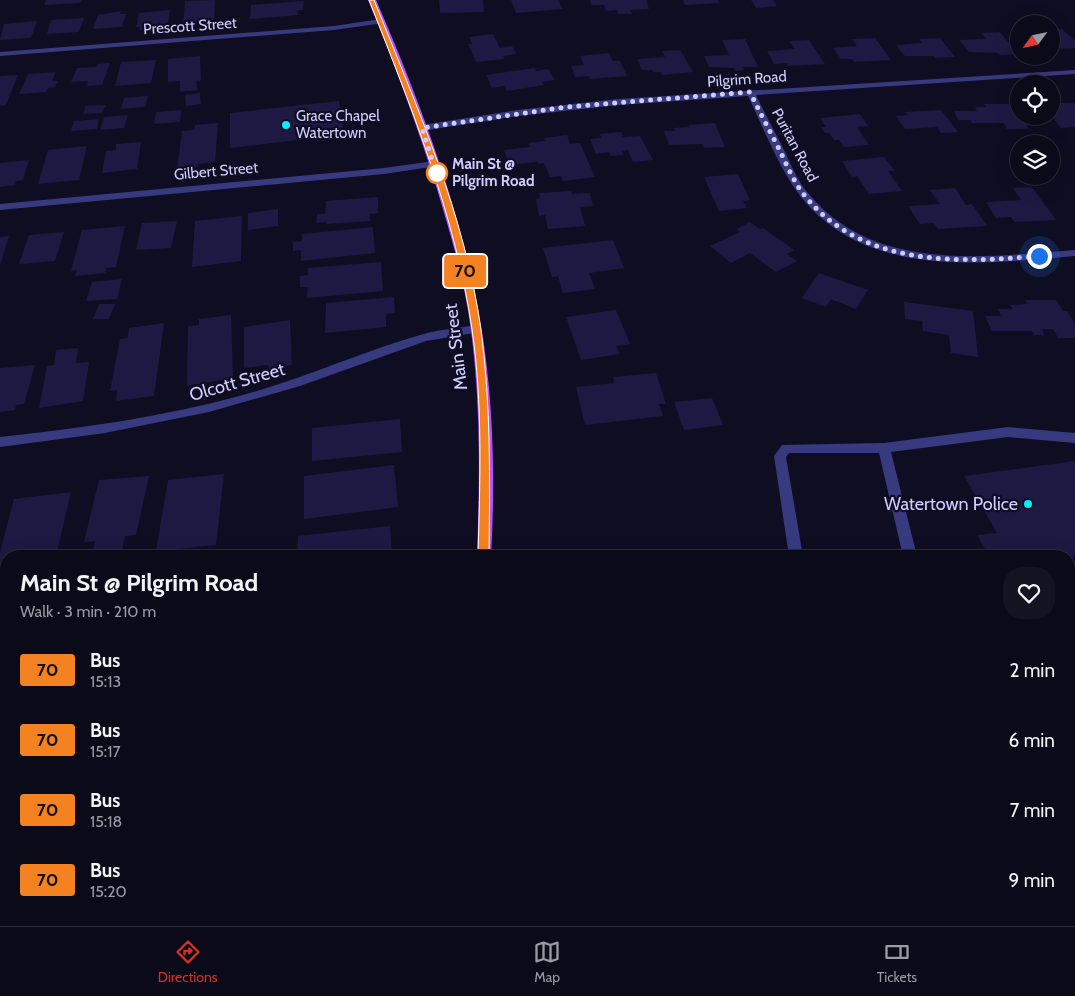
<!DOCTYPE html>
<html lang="en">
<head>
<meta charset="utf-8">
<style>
  :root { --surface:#0b0a19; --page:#141322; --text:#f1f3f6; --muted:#9a9aa2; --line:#2b2b38; --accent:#d93025 }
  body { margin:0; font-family:Cabin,sans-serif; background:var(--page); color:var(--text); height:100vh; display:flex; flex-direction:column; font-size:19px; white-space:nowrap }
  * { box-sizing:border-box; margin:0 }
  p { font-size:16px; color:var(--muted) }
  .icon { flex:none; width:28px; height:28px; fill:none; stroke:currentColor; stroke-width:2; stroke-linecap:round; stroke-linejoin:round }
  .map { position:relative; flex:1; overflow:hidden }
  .panel { position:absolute; left:0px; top:550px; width:1075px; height:376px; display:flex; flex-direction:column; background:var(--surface); border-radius:20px 20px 0 0; box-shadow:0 5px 20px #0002,0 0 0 1px var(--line) }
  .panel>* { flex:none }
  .badge { padding:0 10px; border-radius:4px; font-size:18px; line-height:32px }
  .needle { width:32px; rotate:237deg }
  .fabs { position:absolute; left:1010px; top:15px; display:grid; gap:10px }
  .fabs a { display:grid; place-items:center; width:50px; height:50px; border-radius:50%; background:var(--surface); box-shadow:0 5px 20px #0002,0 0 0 1px var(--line); font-size:25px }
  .you { position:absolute; width:25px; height:25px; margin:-12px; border:4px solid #fff; border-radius:50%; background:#1a73e8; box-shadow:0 0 0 8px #1a73e833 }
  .map>.badge { position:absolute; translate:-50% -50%; box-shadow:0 0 0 2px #fff }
  .round { display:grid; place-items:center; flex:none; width:52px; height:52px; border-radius:20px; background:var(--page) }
  .head { display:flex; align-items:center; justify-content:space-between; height:85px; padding:0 20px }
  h1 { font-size:24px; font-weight:800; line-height:38px }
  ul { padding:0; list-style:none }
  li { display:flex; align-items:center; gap:15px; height:70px; padding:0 20px }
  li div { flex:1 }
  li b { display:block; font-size:19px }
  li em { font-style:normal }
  li .badge { min-width:55px; font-weight:700; text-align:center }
  .tab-bar { display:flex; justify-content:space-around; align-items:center; height:70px; border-top:1px solid var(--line); background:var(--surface); font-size:14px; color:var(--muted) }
  .tab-bar a { display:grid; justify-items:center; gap:2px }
  .tab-bar .selected { color:var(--accent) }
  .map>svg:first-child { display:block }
  .green { fill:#102b28 }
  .building { fill:#1e1942 }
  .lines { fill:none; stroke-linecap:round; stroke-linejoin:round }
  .path { stroke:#2db2a1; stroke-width:3; stroke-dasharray:2.5 4; stroke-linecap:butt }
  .service { fill:#383a80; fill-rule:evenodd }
  .minor { fill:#383a80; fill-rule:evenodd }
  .primary { fill:#b354ff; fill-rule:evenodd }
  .line { fill:#f58220; stroke:#fff }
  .walk { stroke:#cfcdff; stroke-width:5; stroke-dasharray:0 9 }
  .poi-dot { fill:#00f0f8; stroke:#0f0d21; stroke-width:2 }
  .stop-dot { fill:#fff; stroke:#f58220; stroke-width:2.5 }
  .labels { text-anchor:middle; stroke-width:4.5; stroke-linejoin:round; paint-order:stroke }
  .far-street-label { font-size:15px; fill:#cfcdff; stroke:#0f0d21 }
  .far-poi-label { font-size:15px; fill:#cfcdff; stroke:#0f0d21; text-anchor:start }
  .far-stop-label { font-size:15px; font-weight:bold; fill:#cfcdff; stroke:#0f0d21; text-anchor:start }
  .street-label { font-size:18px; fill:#cfcdff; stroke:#0f0d21 }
  .poi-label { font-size:18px; fill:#cfcdff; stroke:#0f0d21; text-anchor:end }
</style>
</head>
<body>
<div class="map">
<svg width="1075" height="926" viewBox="0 0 1075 926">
  <rect width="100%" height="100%" fill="#0f0d21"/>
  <path class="green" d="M1069,656L1075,663V926H975L972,920H1069Z"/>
  <g class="building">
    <path d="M46,0H82L80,3L44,5Z"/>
    <path d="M215,0L214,21L183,27L185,1Z"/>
    <path d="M439,0H483L484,12L440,13Z"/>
    <path d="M511,0H558L562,9L516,13Z"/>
    <path d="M590,0H646L649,9L630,10L632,14H618L617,10L606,11L604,5H591Z"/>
    <path d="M683,0H718L720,3L685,5Z"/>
    <path d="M751,0H773L777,6L756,8Z"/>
    <path d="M304,1L303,10H298V15L250,19L251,5Z"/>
    <path d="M170,10L168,25H162V28L139,30L140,27H136L139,13Z"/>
    <path d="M121,11L120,14H126L122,27L93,29L98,15Z"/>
    <path d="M84,18L79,32L47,34L51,20Z"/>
    <path d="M37,21L31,38L0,40L4,24Z"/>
    <path d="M1051,29H1062L1075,41V48L1051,49Z"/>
    <path d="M1000,32L1018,54L1000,55L998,53L969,52L959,40L987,39L981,33Z"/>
    <path d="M493,34L500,48L512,46L516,54L503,56L505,59L476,62L468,44H472L469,37Z"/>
    <path d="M875,38L891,60L854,62L852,59H841L833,48L857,46L852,39Z"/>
    <path d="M940,38L955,57L936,58L934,56H905L896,45L922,43L919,39Z"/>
    <path d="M745,39L758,67H743L744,70L736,71L734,68L709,67L704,56L729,55L722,40Z"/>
    <path d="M809,40L825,64L788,66L787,63L774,64L767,51L795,49L789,41Z"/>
    <path d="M680,50L693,72L662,75L660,72H653L652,70H642L637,59L665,57L662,51Z"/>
    <path d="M609,53L613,61H620L627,76L590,79L588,76L575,77L571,66L584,65L580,56Z"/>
    <path d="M200,56L201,80L196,81L197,90L180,92V81L168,82V59Z"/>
    <path d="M156,60L151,83L115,86L121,62Z"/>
    <path d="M110,63L102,85L87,86L88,81L71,82L77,68L96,67L97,64Z"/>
    <path d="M535,68L536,71L548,69L555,80L542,82L544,85L507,91L504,86L492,88L486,75Z"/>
    <path d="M56,72L52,81H58L55,87L48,88L46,92L19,94L28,74Z"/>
    <path d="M18,75L6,105L0,106V76Z"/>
    <path d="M200,93L201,104L186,106L185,95Z"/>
    <path d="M148,96L145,107L121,109L124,98Z"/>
    <path d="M339,101L344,138L323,141L322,137L230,148V113Z"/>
    <path d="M1051,103H1075V127L1061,128L1054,119L1042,120L1040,116H1051Z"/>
    <path d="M984,104H1013L1029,129H1007L1004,123H972L971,120H958L954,111H977L975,107H986Z"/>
    <path d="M106,105L102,113L83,114L86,106Z"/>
    <path d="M181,110L180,122L154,124L156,112Z"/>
    <path d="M941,110L958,132L941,133L937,127L905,129L896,116L908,115L905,112Z"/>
    <path d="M860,114L868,126L857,127L869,145L844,147L839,140H834L829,133H825L821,127H826L820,118Z"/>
    <path d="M128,115L124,128L100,130L104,117Z"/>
    <path d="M99,119L97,129L71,131L74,121Z"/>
    <path d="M218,123L215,162L198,164V167L177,169L182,131L194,130L195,125Z"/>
    <path d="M715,123L725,147L704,148L703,144L669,145L664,131H675L674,128L689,127L688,125Z"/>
    <path d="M621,132L623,137L640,136L653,160L633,162L628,150L622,151L624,155L611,156L609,152L596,154L590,139L601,138L600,134Z"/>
    <path d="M567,135L570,144L580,143L595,177L563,181L561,176L550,177L544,163L538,164L537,162L509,165L504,150L530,147L529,143L545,141L544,138Z"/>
    <path d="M141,142L137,169L102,173L106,151L116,150V144Z"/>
    <path d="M87,146L79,180L38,184L48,150Z"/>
    <path d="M884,157L895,171H888L902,191L869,194L857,176L852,177L842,161Z"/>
    <path d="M29,160L23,180L16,181L15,185L0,187V163Z"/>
    <path d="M738,174L750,200L743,201L747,208L719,211L704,177Z"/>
    <path d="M1032,187L1056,220L1014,222L1011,217L996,218L986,202L1021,200L1013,188Z"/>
    <path d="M955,188L966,205L972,204L987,226L938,229L934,223L920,224L908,206L940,204L930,190Z"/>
    <path d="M571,191L572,194L590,193L593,206L580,207L585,226L548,229L545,215L539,216L536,199L540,198L539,193Z"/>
    <path d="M378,197V213L370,214V221L326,224V222L316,223L317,214H325L326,201Z"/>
    <path d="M278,209V226L248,230V213Z"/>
    <path d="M242,216L241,261L192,267L195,221Z"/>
    <path d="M177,221L171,248L136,250L142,223Z"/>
    <path d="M750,222L760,229L763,228L794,250L787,254L797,261L776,272L750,253L731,263L710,246L740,232L736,229Z"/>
    <path d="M125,226L116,267L106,268L105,273L75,276L77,270L71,271L82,230Z"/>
    <path d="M373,227L375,253L301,261V250L293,251V242L302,241V234Z"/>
    <path d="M64,232L55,261L19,264L29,235Z"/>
    <path d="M9,236L0,265V237Z"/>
    <path d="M613,240L624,268L589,273L595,289L563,293L558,276L552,277L543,248Z"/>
    <path d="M381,262L383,291L307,298L308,287H300V276L308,275V268Z"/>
    <path d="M819,273L868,290L856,309L831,299L826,307L802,298Z"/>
    <path d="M122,279L117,299L86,301L92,282Z"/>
    <path d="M394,297L395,313L386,314V327L325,333L326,303Z"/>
    <path d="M1025,300H1056L1063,311H1067L1075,324V338H1058L1053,329H1042L1044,335H1034L1032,331H992L985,316H1001L998,309H1013L1010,305L1027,304Z"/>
    <path d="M904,302L973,311L978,357L951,353L949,335L923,331L922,321L905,319Z"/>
    <path d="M99,304H115L109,319H93Z"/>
    <path d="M616,310L630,344L616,346L620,354L581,360L566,317Z"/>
    <path d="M231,315L233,378L187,386L188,326L199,325V319Z"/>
    <path d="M290,320L292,365L269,369L268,365L244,368V327Z"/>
    <path d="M164,323L154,396L116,401L117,390L110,391L120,339L128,338L129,328Z"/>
    <path d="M78,348L76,363L89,362L83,401L39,408L47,366L54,365L56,350Z"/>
    <path d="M35,365L24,404L16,405L15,410L0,412V368Z"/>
    <path d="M656,373L666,404H659L663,416L585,425L576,387L614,383L613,377Z"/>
    <path d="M712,398L723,425L684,430L674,402Z"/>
    <path d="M400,419L402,452L312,461V428Z"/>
    <path d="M1075,461V557L989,556L977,535L997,533L964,476Z"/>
    <path d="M394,465L398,507L304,519V476Z"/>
    <path d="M224,474L216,545L156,551L168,480Z"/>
    <path d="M149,476L136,535L125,536L121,554L92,556L95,541L84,542L99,480Z"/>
    <path d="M71,492L56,556H6V574L0,575V552L14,499Z"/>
    <path d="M390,526L392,556H297L298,536Z"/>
    <path d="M6,668V816L0,817V669Z"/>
    <path d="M348,921V926H319L318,925Z"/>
  </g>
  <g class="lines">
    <path class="path" d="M551,556H565"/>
    <g class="service">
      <path d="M1008,427L1075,433V443L1008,437L891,452L917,556H903L879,453H789L786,457L803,556H789L774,456L782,445L884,443Z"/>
      <rect x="1069" y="608" width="6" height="12"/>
    </g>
    <g class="minor">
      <path d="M381,19H384V23L334,30L0,56V52L334,26Z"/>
      <path d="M1075,70V74L756,95C765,114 775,132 784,150C791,164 797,181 808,193C873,273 984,257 1075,250V256C982,264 867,279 801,197C780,170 763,127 748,96L619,105L518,116L422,131L418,128L422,125L518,110L619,99Z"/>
      <path d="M434,161L439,164L437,166L384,174L0,210V204L384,168Z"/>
      <path d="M476,325L481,329L480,332L426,341L300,386L209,412L105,433L0,447V437C82,428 164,417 243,395C306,378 365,350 427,333C443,329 460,328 476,325Z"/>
      <path d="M6,881V899L0,900V882Z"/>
    </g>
    <g class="primary">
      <path d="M368,0H376C416,92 455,194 475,293C493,378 496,470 491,556H477C480,474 481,391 468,310C461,269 449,229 437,189C417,125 394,62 368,0Z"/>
      <path d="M447,920H465L464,926H446Z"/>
    </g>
  </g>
  <path class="line" d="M369,0H374C417,107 465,215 481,330C491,405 490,481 489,556L484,561L478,556C480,481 483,404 472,329C455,214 411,107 369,0Z"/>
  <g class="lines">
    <path class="walk" d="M437,173L438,178L422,128L566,107L750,92C760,113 771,133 781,153C788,168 795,184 805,196C863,267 957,263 1039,256"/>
  </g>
  <g class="poi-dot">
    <circle cx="286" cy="125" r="5"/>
    <circle cx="1028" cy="504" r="5"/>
  </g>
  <circle class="stop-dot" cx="437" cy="173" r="10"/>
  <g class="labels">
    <g class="far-street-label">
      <text transform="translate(190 26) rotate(-4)" y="5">Prescott Street</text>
      <text transform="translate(747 79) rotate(-4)" y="5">Pilgrim Road</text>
      <text transform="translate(795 145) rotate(62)" y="5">Puritan Road</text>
      <text transform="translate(216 171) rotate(-5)" y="5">Gilbert Street</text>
    </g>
    <g class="far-poi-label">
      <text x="296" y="121">Grace Chapel<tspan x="296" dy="17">Watertown</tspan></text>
    </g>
    <g class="far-stop-label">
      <text x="452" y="169">Main St @<tspan x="452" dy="17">Pilgrim Road</tspan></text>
    </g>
    <g class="street-label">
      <text transform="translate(456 347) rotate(-97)" y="6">Main Street</text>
      <text transform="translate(237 382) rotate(-16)" y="6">Olcott Street</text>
    </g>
    <g class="poi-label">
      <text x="1018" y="510">Watertown Police</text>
    </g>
  </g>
</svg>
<div class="fabs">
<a><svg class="needle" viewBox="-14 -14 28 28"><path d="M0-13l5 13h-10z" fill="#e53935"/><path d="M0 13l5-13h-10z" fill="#9a9aa2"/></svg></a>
<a><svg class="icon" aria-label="locate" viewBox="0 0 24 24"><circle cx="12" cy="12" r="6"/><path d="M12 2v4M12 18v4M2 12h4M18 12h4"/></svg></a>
<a><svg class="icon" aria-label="layers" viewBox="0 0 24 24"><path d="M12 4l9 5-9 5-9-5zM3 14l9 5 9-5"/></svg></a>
</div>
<div class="you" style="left:1039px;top:256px"></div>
<b class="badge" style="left:465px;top:271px;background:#f58220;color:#111">70</b>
<section class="panel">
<div class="head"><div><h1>Main St @ Pilgrim Road</h1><p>Walk · 3 min · 210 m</p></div><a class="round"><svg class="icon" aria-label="heart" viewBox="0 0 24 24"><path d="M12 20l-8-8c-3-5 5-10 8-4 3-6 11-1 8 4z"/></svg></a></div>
<ul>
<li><span class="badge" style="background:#f58220;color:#111">70</span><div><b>Bus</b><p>15:13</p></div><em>2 min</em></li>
<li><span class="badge" style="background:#f58220;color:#111">70</span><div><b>Bus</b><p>15:17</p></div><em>6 min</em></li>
<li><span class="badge" style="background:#f58220;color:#111">70</span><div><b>Bus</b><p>15:18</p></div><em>7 min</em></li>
<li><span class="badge" style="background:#f58220;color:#111">70</span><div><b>Bus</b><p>15:20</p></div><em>9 min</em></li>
</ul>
</section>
</div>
<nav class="tab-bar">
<a class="selected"><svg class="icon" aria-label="directions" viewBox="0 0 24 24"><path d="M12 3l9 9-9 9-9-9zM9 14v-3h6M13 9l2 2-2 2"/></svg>Directions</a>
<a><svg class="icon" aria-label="map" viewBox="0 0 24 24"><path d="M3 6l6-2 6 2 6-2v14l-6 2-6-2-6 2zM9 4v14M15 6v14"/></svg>Map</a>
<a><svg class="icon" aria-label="tickets" viewBox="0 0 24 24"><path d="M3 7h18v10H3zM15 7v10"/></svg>Tickets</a>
</nav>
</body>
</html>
